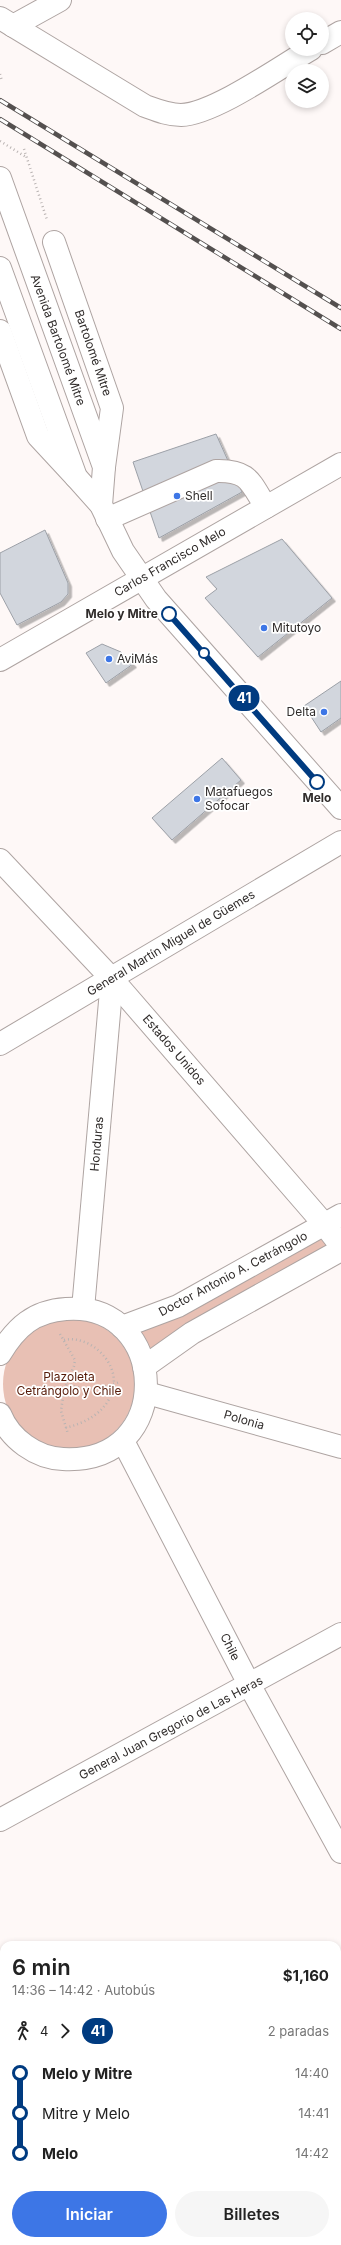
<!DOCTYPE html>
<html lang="es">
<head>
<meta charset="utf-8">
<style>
  :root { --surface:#fff; --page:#f6f6f6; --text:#222; --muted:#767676; --accent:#3d76e6 }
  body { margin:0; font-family:Inter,sans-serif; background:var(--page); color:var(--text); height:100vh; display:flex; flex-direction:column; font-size:15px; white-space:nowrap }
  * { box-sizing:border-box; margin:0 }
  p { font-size:13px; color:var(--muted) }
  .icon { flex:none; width:22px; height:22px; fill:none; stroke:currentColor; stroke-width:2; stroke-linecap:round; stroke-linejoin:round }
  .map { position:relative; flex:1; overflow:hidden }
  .panel { position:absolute; left:0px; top:1941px; width:341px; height:304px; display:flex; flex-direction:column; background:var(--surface); border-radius:12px 12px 0 0; box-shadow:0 2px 6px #0003 }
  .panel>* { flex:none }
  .badge { padding:0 8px; border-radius:13px; font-size:14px; line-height:26px }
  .tools { position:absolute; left:285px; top:12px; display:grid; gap:8px }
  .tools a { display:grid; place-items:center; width:44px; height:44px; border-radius:50%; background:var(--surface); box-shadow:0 2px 6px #0003; font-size:20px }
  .map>.badge { position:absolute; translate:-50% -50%; box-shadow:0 0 0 2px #fff }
  .legs { display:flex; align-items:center; gap:6px; height:44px; padding:0 12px; font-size:13px }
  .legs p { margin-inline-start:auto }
  .headline { display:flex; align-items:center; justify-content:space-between; height:68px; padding:0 12px }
  h1 { font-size:22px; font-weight:600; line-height:30px }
  .cta { display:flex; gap:8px; margin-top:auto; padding:8px 12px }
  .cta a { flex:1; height:46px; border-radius:24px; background:var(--accent); color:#fff; font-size:16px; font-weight:600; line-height:46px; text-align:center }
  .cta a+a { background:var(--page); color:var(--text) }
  ul { padding:0 12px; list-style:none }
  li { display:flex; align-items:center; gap:14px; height:40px; font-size:15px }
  li i { display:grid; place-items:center; width:6px; height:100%; margin:0 5px; background:currentColor }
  li i::after { content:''; width:10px; height:10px; margin:-5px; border:3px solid; border-radius:50%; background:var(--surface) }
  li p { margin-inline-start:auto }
  li:first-child i { background:linear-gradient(#0000 50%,currentColor 0) }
  li:last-child i { background:linear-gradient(currentColor 50%,#0000 0) }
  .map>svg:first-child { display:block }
  .green { fill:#e8c0b4 }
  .building { fill:#d2d6dd; stroke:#9ca0a7; filter:url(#shadow) }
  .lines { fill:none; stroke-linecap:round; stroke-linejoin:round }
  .minor-casing { stroke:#aea4a2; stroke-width:24 }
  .major-casing { stroke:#aea4a2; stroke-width:24 }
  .path { stroke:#b9b3b2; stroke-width:2.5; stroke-dasharray:1 3; stroke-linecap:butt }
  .minor { stroke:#fff; stroke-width:22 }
  .major { stroke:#fff; stroke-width:22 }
  .rail-casing { stroke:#54504f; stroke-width:4.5 }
  .rail { stroke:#fff; stroke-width:3; stroke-dasharray:9; stroke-linecap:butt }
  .line-1-casing { stroke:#fff; stroke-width:9 }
  .line-1 { stroke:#003b80; stroke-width:6 }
  .poi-dot { fill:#3d76e6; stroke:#fff; stroke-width:1.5 }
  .stop-1-dot { fill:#fff; stroke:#003b80; stroke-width:2 }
  .labels { text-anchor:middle; stroke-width:3.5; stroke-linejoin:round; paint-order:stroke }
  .street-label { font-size:12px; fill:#302c2b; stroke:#fff }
  .poi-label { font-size:12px; fill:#302c2b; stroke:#fff; text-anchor:start }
  .stop-label { font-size:12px; font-weight:bold; fill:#302c2b; stroke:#fff; text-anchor:end }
  .park-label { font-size:12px; fill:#551906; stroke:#fff }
</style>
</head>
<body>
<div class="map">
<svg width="341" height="2245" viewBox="0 0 341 2245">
  <defs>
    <filter id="shadow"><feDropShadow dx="3.5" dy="3.5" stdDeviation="0" flood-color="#0004"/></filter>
  </defs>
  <rect width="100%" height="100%" fill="#fef8f7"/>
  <g class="green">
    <path d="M341,1215V1250L144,1367L122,1327Z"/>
    <circle cx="69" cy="1384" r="66"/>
  </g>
  <g class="building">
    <path d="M216,434L242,492L159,538L133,462Z"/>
    <path d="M45,530L68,583V594L61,602L17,625L0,593V553Z"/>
    <path d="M282,539L332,598L258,657L205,598L217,589L206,577Z"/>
    <path d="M102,644L121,652L133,664L106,683L86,653Z"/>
    <path d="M341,681V718L321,732L304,706Z"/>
    <path d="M222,758L241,780L172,840L152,818Z"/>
  </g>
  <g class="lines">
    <g class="minor-casing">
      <g id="minor">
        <path d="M0,18L145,106C156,110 168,115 181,115C214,114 280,67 311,49"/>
        <path d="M13,26L60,0"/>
        <path d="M322,43L341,32"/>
        <path d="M54,242L112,408L104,467"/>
        <path d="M0,331L38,436L76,477"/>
        <path d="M107,519L216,471C249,470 250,482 266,507"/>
        <path d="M0,660L341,464"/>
        <path d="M0,860L112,979L324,1224L341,1246"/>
        <path d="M0,1044L341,842"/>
        <path d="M83,1309L112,979"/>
        <path d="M122,1327L178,1306L341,1215"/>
        <path d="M0,1354C16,1327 34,1311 66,1309C169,1301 177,1465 63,1459C36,1458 10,1439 0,1414"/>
        <path d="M144,1367L192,1333L341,1250"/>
        <path d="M147,1393L341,1447"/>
        <path d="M123,1441L250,1686L341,1852"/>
        <path d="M0,1820L341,1634"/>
        <path d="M337,1998L341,1996"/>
        <path d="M0,2154L4,2161"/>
        <path d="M0,2183L4,2181"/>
        <path d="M46,2241L48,2245"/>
        <path d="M283,2241L285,2245"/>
      </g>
    </g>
    <g class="major-casing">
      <g id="major">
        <path d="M0,178L104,467L101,505"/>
        <path d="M0,268L76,477L101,505L123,551L156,599L341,808"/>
      </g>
    </g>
    <g class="path">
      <path d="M0,74L2,81"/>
      <path d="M0,141L26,157"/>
      <path d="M24,149L47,220"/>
      <path d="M60,1334L75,1360L74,1366L64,1390L61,1411L68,1434"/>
      <path d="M64,1340C91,1334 124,1366 111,1395C103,1414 85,1423 65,1428"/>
      <path d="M67,1382C83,1394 103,1387 120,1382"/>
    </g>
    <use href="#minor" class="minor"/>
    <use href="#major" class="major"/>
    <g class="rail-casing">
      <g id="rail">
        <path d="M0,100L341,308"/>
        <path d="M0,119L341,329"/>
      </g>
    </g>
    <use href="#rail" class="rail"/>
  </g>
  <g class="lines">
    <g class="line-1-casing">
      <path id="line-1" d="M169,614L317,782"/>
    </g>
    <use href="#line-1" class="line-1"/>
  </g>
  <g class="poi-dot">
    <circle cx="177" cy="496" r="4"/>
    <circle cx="264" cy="628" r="4"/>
    <circle cx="109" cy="659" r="4"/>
    <circle cx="324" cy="712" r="4"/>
    <circle cx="197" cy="799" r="4"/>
  </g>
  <g class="stop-1-dot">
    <circle cx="169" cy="614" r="7"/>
    <circle cx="204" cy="653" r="5"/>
    <circle cx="317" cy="782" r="7"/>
  </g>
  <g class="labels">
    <g class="street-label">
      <text transform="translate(58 340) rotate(70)" y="4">Avenida Bartolomé Mitre</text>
      <text transform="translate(93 353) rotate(71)" y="4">Bartolomé Mitre</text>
      <text transform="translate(170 562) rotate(-30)" y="4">Carlos Francisco Melo</text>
      <text transform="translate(171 943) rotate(-31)" y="4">General Martín Miguel de Güemes</text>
      <text transform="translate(174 1050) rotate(49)" y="4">Estados Unidos</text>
      <text transform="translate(97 1144) rotate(-85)" y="4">Honduras</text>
      <text transform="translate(233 1274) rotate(-28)" y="4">Doctor Antonio A. Cetrángolo</text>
      <text transform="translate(244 1420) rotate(16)" y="4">Polonia</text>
      <text transform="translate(230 1647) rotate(63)" y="4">Chile</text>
      <text transform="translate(171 1728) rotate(-28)" y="4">General Juan Gregorio de Las Heras</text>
    </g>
    <g class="poi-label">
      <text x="185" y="500">Shell</text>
      <text x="272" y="632">Mitutoyo</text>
      <text x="117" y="663">AviMás</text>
      <text x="316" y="716" text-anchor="end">Delta</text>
      <text x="205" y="796">Matafuegos<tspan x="205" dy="14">Sofocar</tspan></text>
    </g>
    <g class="stop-label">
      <text x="158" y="618">Melo y Mitre</text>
      <text x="317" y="802" text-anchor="middle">Melo</text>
    </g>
    <g class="park-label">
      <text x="69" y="1381">Plazoleta<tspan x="69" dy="14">Cetrángolo y Chile</tspan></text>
    </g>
  </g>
</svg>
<div class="tools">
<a><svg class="icon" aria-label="locate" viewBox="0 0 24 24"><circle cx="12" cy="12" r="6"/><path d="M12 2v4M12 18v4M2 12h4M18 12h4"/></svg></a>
<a><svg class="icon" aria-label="layers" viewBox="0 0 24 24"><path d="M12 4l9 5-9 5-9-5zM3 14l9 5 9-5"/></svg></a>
</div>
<b class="badge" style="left:244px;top:698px;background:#003b80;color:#fff">41</b>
<section class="panel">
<div class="headline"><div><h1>6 min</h1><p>14:36 – 14:42 · Autobús</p></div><b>$1,160</b></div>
<div class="legs"><svg class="icon" aria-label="walk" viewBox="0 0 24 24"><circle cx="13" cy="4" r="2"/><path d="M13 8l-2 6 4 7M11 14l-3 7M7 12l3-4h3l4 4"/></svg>4<svg class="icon" aria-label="forward" viewBox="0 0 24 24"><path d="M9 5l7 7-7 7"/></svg><b class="badge" style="background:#003b80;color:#fff">41</b><p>2 paradas</p></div>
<ul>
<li><i style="color:#003b80"></i><b>Melo y Mitre</b><p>14:40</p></li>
<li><i style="color:#003b80"></i><span>Mitre y Melo</span><p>14:41</p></li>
<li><i style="color:#003b80"></i><b>Melo</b><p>14:42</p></li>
</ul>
<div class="cta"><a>Iniciar</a><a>Billetes</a></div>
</section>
</div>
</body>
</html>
